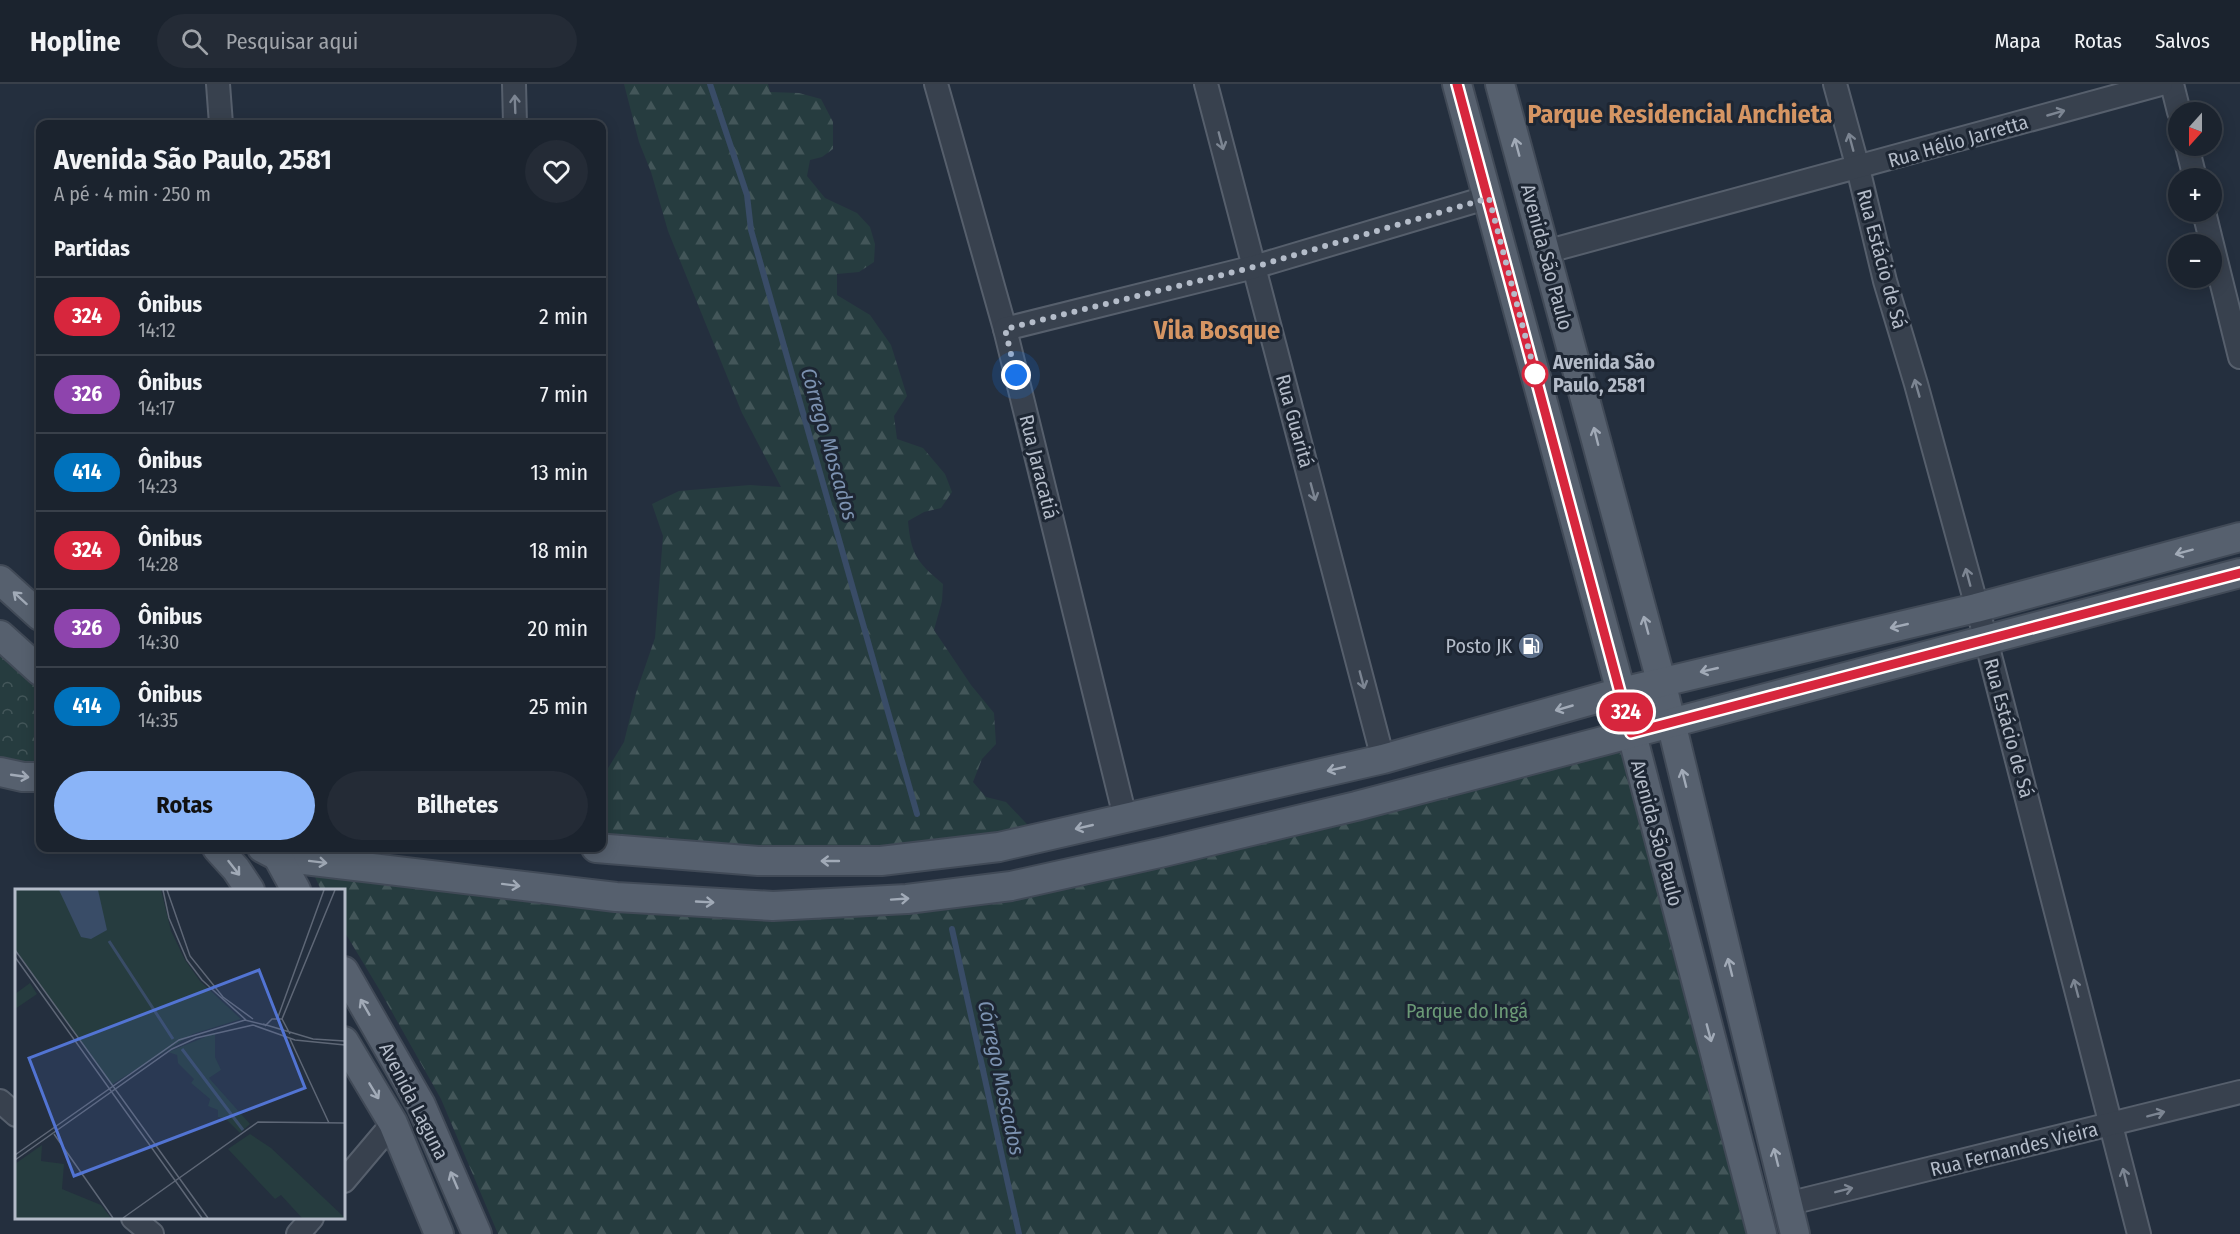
<!DOCTYPE html>
<html lang="pt">
<head>
<meta charset="utf-8">
<style>
  :root { --surface:#1b232e; --page:#242b36; --text:#f1f3f6; --muted:#a0a4aa; --line:#39404a; --accent:#8ab4f8 }
  body { margin:0; font-family:"Fira Sans Condensed",sans-serif; background:var(--page); color:var(--text); height:100vh; display:flex; flex-direction:column; font-size:22px; white-space:nowrap }
  * { box-sizing:border-box; margin:0 }
  p { font-size:20px; color:var(--muted) }
  .icon { flex:none; width:33px; height:33px; fill:none; stroke:currentColor; stroke-width:2; stroke-linecap:round; stroke-linejoin:round }
  .map { position:relative; flex:1; overflow:hidden }
  .details { position:absolute; left:36px; top:36px; width:570px; height:732px; display:flex; flex-direction:column; background:var(--surface); border-radius:12px; box-shadow:0 3px 15px #0003,0 0 0 2px var(--line) }
  .details>* { flex:none }
  .badge { padding:0 12px; border-radius:20px; font-size:21px; line-height:39px }
  .needle { width:39px; rotate:201deg }
  .tools { position:absolute; left:2168px; top:18px; display:grid; gap:12px }
  .tools a { display:grid; place-items:center; width:54px; height:54px; border-radius:50%; background:var(--surface); box-shadow:0 3px 15px #0003,0 0 0 2px var(--line); font-size:30px }
  .you { position:absolute; width:30px; height:30px; margin:-15px; border:4px solid #fff; border-radius:50%; background:#1a73e8; box-shadow:0 0 0 9px #1a73e833 }
  .map>.badge { position:absolute; translate:-50% -50%; box-shadow:0 0 0 3px #fff }
  h2 { padding:0 18px; font-size:22px; line-height:54px }
  .round { display:grid; place-items:center; flex:none; width:63px; height:63px; border-radius:32px; background:var(--page) }
  .head { display:flex; align-items:center; justify-content:space-between; height:102px; padding:0 18px }
  h1 { font-size:28px; font-weight:700; line-height:45px }
  .action { display:flex; gap:12px; margin-top:auto; padding:12px 18px }
  .action a { flex:1; height:69px; border-radius:36px; background:var(--accent); color:#111; font-size:24px; font-weight:700; line-height:69px; text-align:center }
  .action a+a { background:var(--page); color:var(--text) }
  ul { padding:0; list-style:none }
  li { display:flex; align-items:center; gap:18px; height:78px; padding:0 18px; border-top:2px solid var(--line) }
  li div { flex:1 }
  li b { display:block; font-size:22px }
  li em { font-style:normal }
  li .badge { min-width:66px; font-weight:700; text-align:center }
  header { display:flex; align-items:center; gap:36px; box-sizing:border-box; height:84px; padding:0 30px; background:var(--surface); border-bottom:2px solid var(--line) }
  header strong { font-size:28px }
  nav { display:flex; gap:33px; margin-inline-start:auto; font-size:21px }
  .search { width:420px; height:54px; background:var(--page); display:flex; align-items:center; gap:15px; box-sizing:border-box; padding:0 21px; border-radius:33px; color:var(--muted); font-size:22px }
  .map>svg:first-child { display:block }
  .forest { fill:url(#forest-firs) }
  .park { fill:url(#park-crowns) }
  .lines { fill:none; stroke-linecap:round; stroke-linejoin:round }
  .stream { stroke:#394c67; stroke-width:6 }
  .minor-casing { stroke:#565f6c; stroke-width:26 }
  .major-casing { stroke:#414a57; stroke-width:32 }
  .minor { stroke:#38414e; stroke-width:22 }
  .major { stroke:#56606e; stroke-width:28 }
  .oneway { stroke:#7c8592 }
  .oneway2 { stroke:#a1aab7 }
  .line-casing { stroke:#fff; stroke-width:14 }
  .line { stroke:#d7263d; stroke-width:9 }
  .walk { stroke:#b4bcc9; stroke-width:6; stroke-dasharray:0 10.8 }
  .stop-dot { fill:#fff; stroke:#d7263d; stroke-width:3 }
  .labels { text-anchor:middle; stroke-width:6; stroke-linejoin:round; paint-order:stroke }
  .street-label { font-size:20px; fill:#b4bcc9; stroke:#1d2633 }
  .stop-label { font-size:20px; font-weight:bold; fill:#b4bcc9; stroke:#1d2633; text-anchor:start }
  .poi-label { font-size:20px; fill:#b4bcc9; stroke:#1d2633; text-anchor:end }
  .park-label { font-size:20px; fill:#6b9a76; stroke:#1d2633 }
  .water-label { font-size:21px; font-style:italic; fill:#7c92b1; stroke:#1d2633 }
  .district-label { font-size:26px; font-weight:bold; fill:#d59563; stroke:#1d2633 }
  .inset-river { fill:none; stroke:#394c67; stroke-width:3 }
  .inset-road { fill:none; stroke:#5e6776; stroke-width:1.5 }
  .view { fill:#5274d3; fill-opacity:0.15; stroke:#5274d3; stroke-width:3 }
  .inset-edge { fill:none; stroke:#b4bcc9; stroke-width:3 }
</style>
</head>
<body>
<header>
<strong>Hopline</strong>
<div class="search"><svg class="icon" aria-label="search" viewBox="0 0 24 24"><circle cx="10" cy="10" r="6"/><path d="M15 15l6 6"/></svg>Pesquisar aqui</div>
<nav><a>Mapa</a><a>Rotas</a><a>Salvos</a></nav>
</header>
<div class="map">
<svg width="2240" height="1150" viewBox="0 0 2240 1150">
  <defs>
    <pattern id="forest-firs" width="22" height="20" patternUnits="userSpaceOnUse" patternTransform="scale(1.5)"><rect width="22" height="20" fill="#263c3f"/><path d="M5 1l3.5 6h-7zM16 11l3.5 6h-7z" fill="#435659"/></pattern>
    <pattern id="park-crowns" width="20" height="18" patternUnits="userSpaceOnUse" patternTransform="scale(1.5)"><rect width="20" height="18" fill="#263c3f"/><path d="M2 6a3 3 0 1 1 6 0M12 15a3 3 0 1 1 6 0" fill="none" stroke="#435659"/></pattern>
  </defs>
  <rect width="100%" height="100%" fill="#242f3e"/>
  <g class="forest">
    <path d="M624,0H768L770,8L799,9L821,15L833,38V65L822,73L810,76L807,92L825,114L857,129L870,143L875,160L874,178L859,188L837,190V211L870,231L891,261L907,312L894,332L897,355L923,364L945,390L952,408L941,424L924,428L908,437C911,471 917,478 943,500L942,517L934,546L971,601L994,629L996,660L982,675L973,698L986,713L1006,718L1039,753L881,774L602,759V694L624,658L636,609L655,554L663,452L652,420L679,407L750,401L781,403L742,329L668,147L651,88L639,58Z"/>
    <path d="M1628,657L1755,1150H498L441,1015L379,905L344,847V806H321L313,789L905,819Z"/>
  </g>
  <path class="park" d="M0,551L40,587V693L0,688Z"/>
  <g class="lines">
    <g class="stream">
      <path d="M710,0L747,111L751,146L917,730"/>
      <path d="M952,845L1019,1150"/>
    </g>
    <g class="minor-casing">
      <g id="minor">
        <path d="M218,0L221,40"/>
        <path d="M514,0L515,40"/>
        <path d="M936,0L1005,245L1125,733"/>
        <path d="M1206,0L1383,675"/>
        <path d="M1835,0L1858,84L1885,197L1916,300L1986,556L2139,1150"/>
        <path d="M2172,0L2179,28"/>
        <path d="M2187,62L2195,94"/>
        <path d="M2204,128L2240,273"/>
        <path d="M1545,168L2161,0"/>
        <path d="M1005,245L1254,183L1489,113"/>
        <path d="M0,1017L16,1031"/>
        <path d="M344,1097L393,1039"/>
        <path d="M1787,1120L2240,1008"/>
        <path d="M133,1134L152,1150"/>
        <path d="M298,1150L312,1134"/>
      </g>
    </g>
    <g class="major-casing">
      <g id="major">
        <path d="M1457,0L1621,608L1762,1150"/>
        <path d="M1500,0L1661,597L1795,1150"/>
        <path d="M0,496L40,532"/>
        <path d="M0,551L40,587"/>
        <path d="M0,688L23,693H40"/>
        <path d="M217,764L236,785L250,806"/>
        <path d="M262,764L279,773L616,813L773,822L907,815L1011,802L1164,768L1356,722L2240,489"/>
        <path d="M273,764L296,806"/>
        <path d="M596,764L758,777H881L999,763L1383,675L1621,608L1976,524L2240,453"/>
        <path d="M344,887L421,1021L477,1150"/>
        <path d="M344,957L393,1039L439,1150"/>
      </g>
    </g>
    <use href="#minor" class="minor"/>
    <use href="#major" class="major"/>
  </g>
  <defs><path id="oneway-shaft" d="M-6 0H5M1.5-3L5.5 0L1.5 3" fill="none" stroke-width="1.6" stroke-linecap="round" stroke-linejoin="round" transform="scale(1.5)"/></defs>
  <g class="oneway">
    <use href="#oneway-shaft" transform="translate(515 20) rotate(-92)"/>
    <use href="#oneway-shaft" transform="translate(2056 29) rotate(-16)"/>
    <use href="#oneway-shaft" transform="translate(1221 57) rotate(75)"/>
    <use href="#oneway-shaft" transform="translate(1851 58) rotate(-105)"/>
    <use href="#oneway-shaft" transform="translate(1917 304) rotate(-106)"/>
    <use href="#oneway-shaft" transform="translate(1313 408) rotate(75)"/>
    <use href="#oneway-shaft" transform="translate(1968 493) rotate(-105)"/>
    <use href="#oneway-shaft" transform="translate(1362 596) rotate(75)"/>
    <use href="#oneway-shaft" transform="translate(2076 904) rotate(-105)"/>
    <use href="#oneway-shaft" transform="translate(2156 1030) rotate(-15)"/>
    <use href="#oneway-shaft" transform="translate(2125 1093) rotate(-104)"/>
    <use href="#oneway-shaft" transform="translate(1844 1106) rotate(-14)"/>
  </g>
  <g class="oneway2">
    <use href="#oneway-shaft" transform="translate(1517 63) rotate(-105)"/>
    <use href="#oneway-shaft" transform="translate(1596 352) rotate(-104)"/>
    <use href="#oneway-shaft" transform="translate(2184 468) rotate(165)"/>
    <use href="#oneway-shaft" transform="translate(20 514) rotate(-138)"/>
    <use href="#oneway-shaft" transform="translate(1646 541) rotate(-105)"/>
    <use href="#oneway-shaft" transform="translate(1899 542) rotate(167)"/>
    <use href="#oneway-shaft" transform="translate(1709 586) rotate(167)"/>
    <use href="#oneway-shaft" transform="translate(1564 624) rotate(164)"/>
    <use href="#oneway-shaft" transform="translate(1336 685) rotate(167)"/>
    <use href="#oneway-shaft" transform="translate(20 692) rotate(8)"/>
    <use href="#oneway-shaft" transform="translate(1684 694) rotate(-104)"/>
    <use href="#oneway-shaft" transform="translate(1084 743) rotate(167)"/>
    <use href="#oneway-shaft" transform="translate(830 777) rotate(-180)"/>
    <use href="#oneway-shaft" transform="translate(318 778) rotate(7)"/>
    <use href="#oneway-shaft" transform="translate(234 784) rotate(52)"/>
    <use href="#oneway-shaft" transform="translate(511 801) rotate(7)"/>
    <use href="#oneway-shaft" transform="translate(900 815) rotate(-4)"/>
    <use href="#oneway-shaft" transform="translate(705 818) rotate(3)"/>
    <use href="#oneway-shaft" transform="translate(1730 883) rotate(-104)"/>
    <use href="#oneway-shaft" transform="translate(365 923) rotate(-120)"/>
    <use href="#oneway-shaft" transform="translate(1709 949) rotate(75)"/>
    <use href="#oneway-shaft" transform="translate(374 1007) rotate(59)"/>
    <use href="#oneway-shaft" transform="translate(1776 1073) rotate(-104)"/>
    <use href="#oneway-shaft" transform="translate(454 1096) rotate(-113)"/>
  </g>
  <g class="lines">
    <g class="line-casing">
      <path id="line" d="M1457,0L1631,649L2240,489"/>
    </g>
    <use href="#line" class="line"/>
    <path class="walk" d="M1016,291L1005,245L1254,183L1489,114L1536,293L1535,290"/>
  </g>
  <defs>
    <g id="fuel-disc" transform="scale(1.35)"><circle r="9.5" fill="#5c6f8a" stroke="#1d2633"/><path d="M-5.5-6h7V0h2V4h1.3V-2.5L3-4.5l.8-.8L6-3V5H2.5V1h-1V6h-7ZM-4.2-4.7v3.2H.2V-4.7Z" fill="#fff"/></g>
  </defs>
  <g fill-rule="evenodd">
    <use href="#fuel-disc" x="1531" y="562"/>
  </g>
  <circle class="stop-dot" cx="1535" cy="290" r="12"/>
  <g class="labels">
    <g class="street-label">
      <text transform="translate(1958 57) rotate(-16)" y="7">Rua Hélio Jarretta</text>
      <text transform="translate(1547 173) rotate(75)" y="7">Avenida São Paulo</text>
      <text transform="translate(1882 175) rotate(75)" y="7">Rua Estácio de Sá</text>
      <text transform="translate(1295 337) rotate(75)" y="7">Rua Guaritá</text>
      <text transform="translate(1039 383) rotate(76)" y="7">Rua Jaracatiá</text>
      <text transform="translate(2009 644) rotate(75)" y="7">Rua Estácio de Sá</text>
      <text transform="translate(1657 749) rotate(75)" y="7">Avenida São Paulo</text>
      <text transform="translate(414 1017) rotate(63)" y="7">Avenida Laguna</text>
      <text transform="translate(2014 1065) rotate(-14)" y="7">Rua Fernandes Vieira</text>
    </g>
    <g class="stop-label">
      <text x="1553" y="285">Avenida São<tspan x="1553" dy="23">Paulo, 2581</tspan></text>
    </g>
    <g class="poi-label">
      <text x="1512" y="569">Posto JK</text>
    </g>
    <g class="park-label">
      <text x="1467" y="934">Parque do Ingá</text>
    </g>
    <g class="water-label">
      <text transform="translate(829 360) rotate(74)" y="7">Córrego Moscados</text>
      <text transform="translate(1001 994) rotate(78)" y="7">Córrego Moscados</text>
    </g>
    <g class="district-label">
      <text x="1680" y="39">Parque Residencial Anchieta</text>
      <text x="1217" y="255">Vila Bosque</text>
    </g>
  </g>
  <g transform="translate(15 805)">
    <rect width="330" height="330" fill="#242f3e"/>
    <path d="M0,1H146L156,42L170,71L185,92L226,130L178,145L96,196L0,60ZM200,144V168L206,181L194,189L235,235L225,244L210,229L203,228V221L193,217L195,210L176,194L179,190L163,174L162,166L153,163ZM235,245L256,259L330,329H287L266,306L260,310L213,260Z" fill="#263c3f"/>
    <path d="M27,256L26,272L49,275L47,300L86,316L96,329H0V275Z" fill="#263c3f"/>
    <path d="M15,94L22,105L0,120V105Z" fill="#263c3f"/>
    <path d="M44,1H83L92,41L76,50L66,48Z" fill="#394c67"/>
    <path class="inset-river" d="M94,52L158,150M167,160L228,241"/>
    <path class="inset-road" d="M148,1L154,29L172,71L187,91L231,131M152,1L175,67L208,108L238,130M0,61L193,329M0,68L187,329M263,128L309,1M267,130L320,1M248,135L298,150L330,152M238,136L280,151L330,156M250,137L257,130H267L275,145M275,150L314,234M39,245L98,329M0,266L164,151L230,131L250,136M0,271L157,160L181,149L238,136M108,329L243,233L330,234"/>
    <path class="view" d="M244,81L290,199L59,287L14,169Z"/>
    <rect width="330" height="330" class="inset-edge"/>
  </g>
</svg>
<div class="tools">
<a><svg class="needle" viewBox="-14 -14 28 28"><path d="M0-13l5 13h-10z" fill="#e53935"/><path d="M0 13l5-13h-10z" fill="#a0a4aa"/></svg></a>
<a>+</a>
<a>−</a>
</div>
<div class="you" style="left:1016px;top:291px"></div>
<b class="badge" style="left:1626px;top:628px;background:#d7263d;color:#fff">324</b>
<section class="details">
<div class="head"><div><h1>Avenida São Paulo, 2581</h1><p>A pé · 4 min · 250 m</p></div><a class="round"><svg class="icon" aria-label="heart" viewBox="0 0 24 24"><path d="M12 20l-8-8c-3-5 5-10 8-4 3-6 11-1 8 4z"/></svg></a></div>
<h2>Partidas</h2>
<ul>
<li><span class="badge" style="background:#d7263d;color:#fff">324</span><div><b>Ônibus</b><p>14:12</p></div><em>2 min</em></li>
<li><span class="badge" style="background:#8e44ad;color:#fff">326</span><div><b>Ônibus</b><p>14:17</p></div><em>7 min</em></li>
<li><span class="badge" style="background:#0072bc;color:#fff">414</span><div><b>Ônibus</b><p>14:23</p></div><em>13 min</em></li>
<li><span class="badge" style="background:#d7263d;color:#fff">324</span><div><b>Ônibus</b><p>14:28</p></div><em>18 min</em></li>
<li><span class="badge" style="background:#8e44ad;color:#fff">326</span><div><b>Ônibus</b><p>14:30</p></div><em>20 min</em></li>
<li><span class="badge" style="background:#0072bc;color:#fff">414</span><div><b>Ônibus</b><p>14:35</p></div><em>25 min</em></li>
</ul>
<div class="action"><a>Rotas</a><a>Bilhetes</a></div>
</section>
</div>
</body>
</html>
